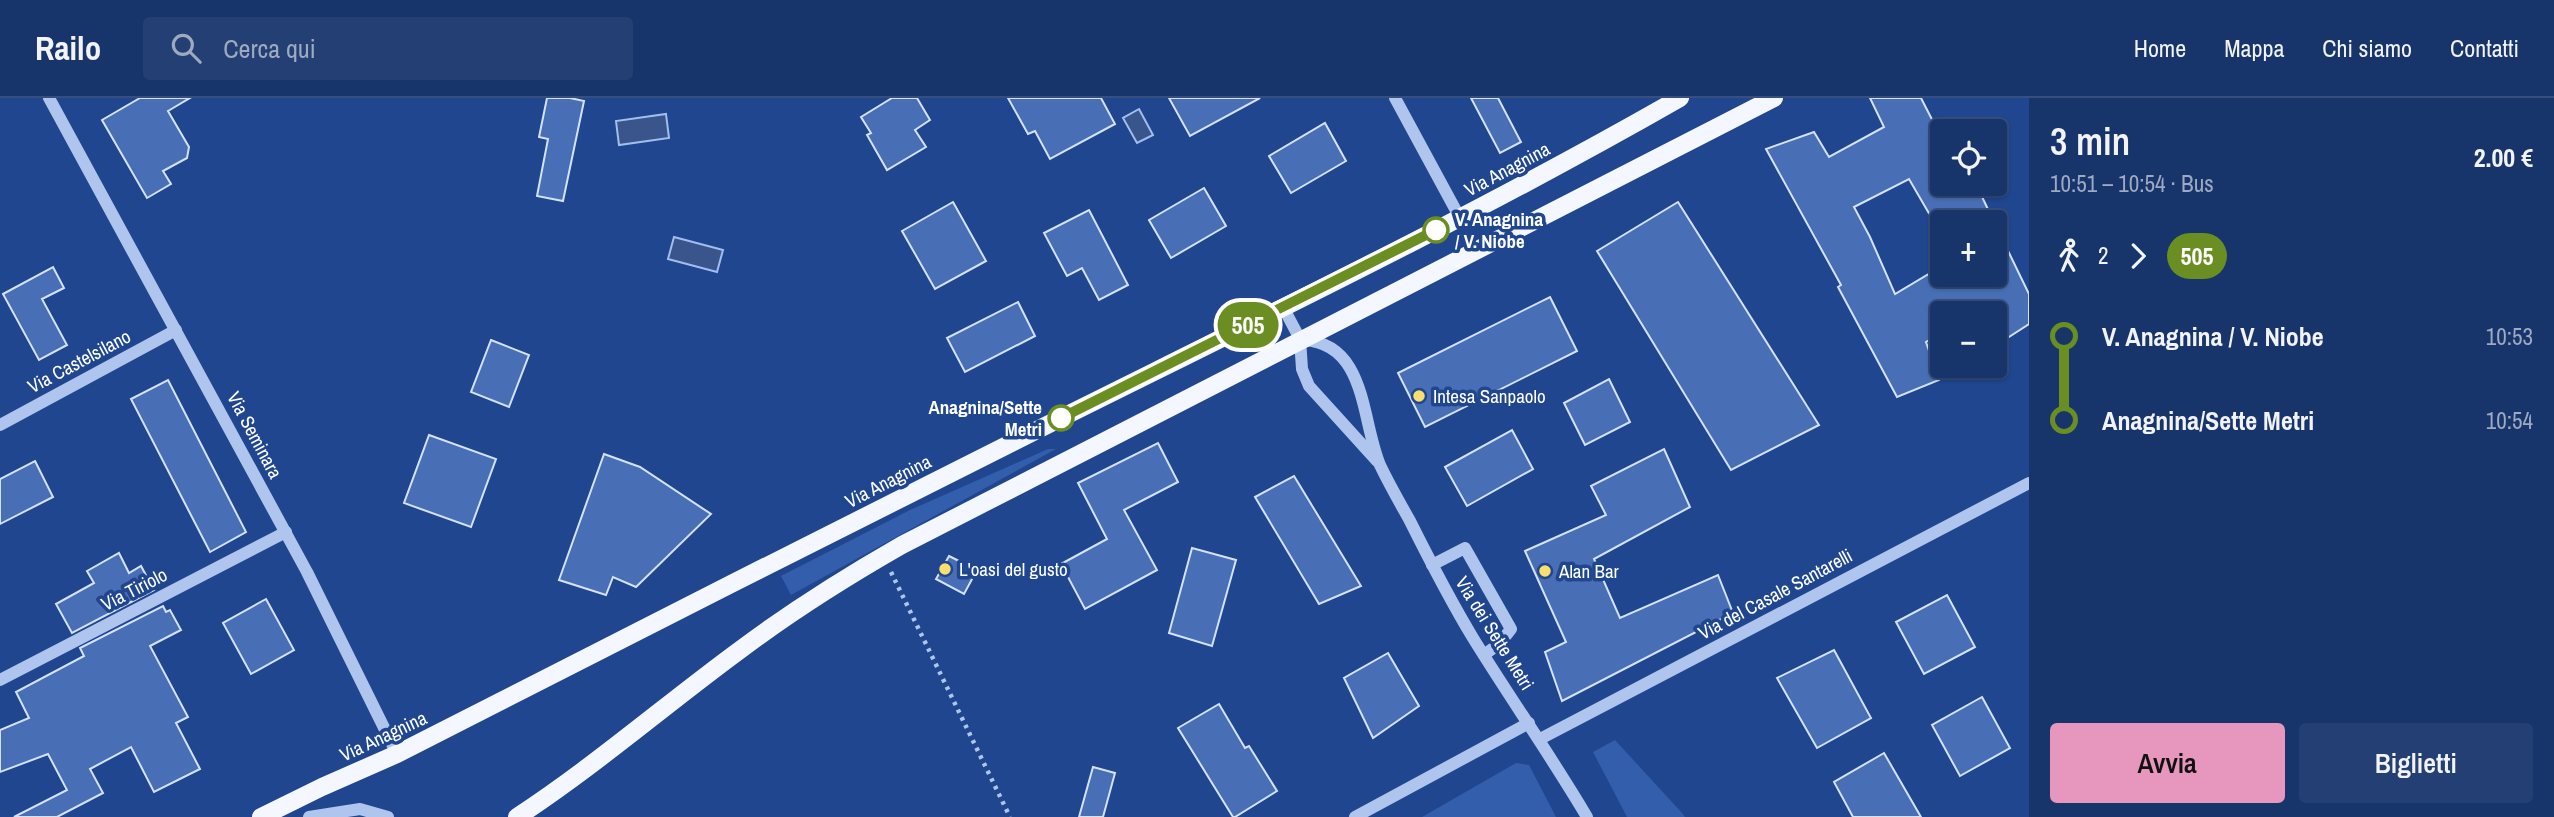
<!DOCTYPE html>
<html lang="it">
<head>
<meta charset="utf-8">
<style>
  :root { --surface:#17346b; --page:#243f73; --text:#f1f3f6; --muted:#9eaac1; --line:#364f7e; --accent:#e797bd }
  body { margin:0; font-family:"Archivo Narrow",sans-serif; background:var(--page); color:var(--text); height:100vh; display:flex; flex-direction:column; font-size:26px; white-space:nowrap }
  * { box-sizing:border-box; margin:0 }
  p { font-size:23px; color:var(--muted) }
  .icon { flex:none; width:38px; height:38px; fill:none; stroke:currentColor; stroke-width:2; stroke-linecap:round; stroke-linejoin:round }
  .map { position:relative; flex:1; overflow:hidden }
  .sheet { display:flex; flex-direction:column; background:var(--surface); width:525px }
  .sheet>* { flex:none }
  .badge { padding:0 14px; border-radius:23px; font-size:24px; line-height:46px }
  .tools { position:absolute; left:1930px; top:21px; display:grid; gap:14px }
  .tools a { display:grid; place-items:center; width:77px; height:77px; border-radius:7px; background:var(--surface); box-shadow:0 2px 5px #0004,0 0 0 2px var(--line); font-size:35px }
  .map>.badge { position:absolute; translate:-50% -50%; box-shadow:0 0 0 4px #fff }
  .legs { display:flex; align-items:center; gap:10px; height:77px; padding:0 21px; font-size:23px }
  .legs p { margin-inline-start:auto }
  .overview { display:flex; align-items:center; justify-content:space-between; height:119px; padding:0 21px }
  h1 { font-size:38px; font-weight:600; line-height:52px }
  .button { display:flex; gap:14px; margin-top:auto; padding:14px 21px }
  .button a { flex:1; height:80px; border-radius:7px; background:var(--accent); color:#111; font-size:28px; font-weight:600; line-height:80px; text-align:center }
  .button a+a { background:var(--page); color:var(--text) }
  ul { padding:0 21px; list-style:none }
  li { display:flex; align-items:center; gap:24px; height:84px; font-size:26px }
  li i { display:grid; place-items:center; width:10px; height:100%; margin:0 9px; background:currentColor }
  li i::after { content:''; width:18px; height:18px; margin:-9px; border:5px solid; border-radius:50%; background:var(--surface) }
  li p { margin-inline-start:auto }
  li:first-child i { background:linear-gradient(#0000 50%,currentColor 0) }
  li:last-child i { background:linear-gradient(currentColor 50%,#0000 0) }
  header { display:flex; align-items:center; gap:42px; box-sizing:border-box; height:98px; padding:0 35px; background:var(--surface); border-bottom:2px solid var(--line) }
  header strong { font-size:33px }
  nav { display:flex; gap:38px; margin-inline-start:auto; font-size:24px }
  .search { width:490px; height:63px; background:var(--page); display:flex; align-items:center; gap:18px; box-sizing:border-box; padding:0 24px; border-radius:7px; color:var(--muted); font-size:26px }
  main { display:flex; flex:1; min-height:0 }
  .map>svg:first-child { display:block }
  .green { fill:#335eac }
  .water { fill:#3a558b; stroke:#a2beee; stroke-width:2 }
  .building { fill:#486fb6; stroke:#d4e1f9; stroke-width:2 }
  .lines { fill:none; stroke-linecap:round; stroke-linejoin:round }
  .path { stroke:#afc5ed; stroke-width:4.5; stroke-dasharray:3.5 5; stroke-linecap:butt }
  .minor { stroke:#afc5ed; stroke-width:12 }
  .major { stroke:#f4f7ff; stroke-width:18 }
  .line-1-casing { stroke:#fff; stroke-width:16 }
  .line-1 { stroke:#6b8e23; stroke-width:10 }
  .stop-1-dot { fill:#fff; stroke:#6b8e23; stroke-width:3.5 }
  .poi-dot { fill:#fadf6f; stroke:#1f468f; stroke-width:2.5 }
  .labels { text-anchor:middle; stroke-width:7; stroke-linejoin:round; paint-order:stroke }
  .street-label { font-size:19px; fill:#fff; stroke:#1f468f }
  .stop-label { font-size:19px; font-weight:bold; fill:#fff; stroke:#1f468f; text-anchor:start }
  .poi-label { font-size:19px; fill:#fff; stroke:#1f468f; text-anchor:start }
</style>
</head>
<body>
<header>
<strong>Railo</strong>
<div class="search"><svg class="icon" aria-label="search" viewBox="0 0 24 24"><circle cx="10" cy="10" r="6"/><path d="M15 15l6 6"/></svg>Cerca qui</div>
<nav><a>Home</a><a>Mappa</a><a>Chi siamo</a><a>Contatti</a></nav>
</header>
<main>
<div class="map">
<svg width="2029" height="719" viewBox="0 0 2029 719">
  <rect width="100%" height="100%" fill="#1f468f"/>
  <g class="green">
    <path d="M1048,351H1056L791,497L781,478L910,412Z"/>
    <path d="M1615,642L1682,715L1685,719H1627L1593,654Z"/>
    <path d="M1516,665L1529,667L1556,719H1422Z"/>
  </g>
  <g class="water">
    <path d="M1139,11L1153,37L1137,45L1123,20Z"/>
    <path d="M666,16L669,40L619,47L616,23Z"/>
    <path d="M674,139L723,152L717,174L668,161Z"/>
  </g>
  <g class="building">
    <path d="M140,0H190L168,13L189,49L187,60L163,73L171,86L147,100L102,22Z"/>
    <path d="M547,0H570L584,3L563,103L537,98L548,41L539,39Z"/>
    <path d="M892,0H917L930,22L915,32L926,49L887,72L867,37L871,35L861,19Z"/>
    <path d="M1008,0H1101L1115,26L1050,61L1035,33L1028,36Z"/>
    <path d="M1169,0H1260L1190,38Z"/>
    <path d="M1471,0H1498L1521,44L1500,55Z"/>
    <path d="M1870,0H1921L1942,41V86H1976L1994,124H1934L1909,81L1854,109L1870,139L1895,196L1942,168V177H1995V126L2029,196V226L1995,248V215H1942V235L1926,244L1939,282L1897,299L1838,189L1841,187L1766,51L1814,34L1829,59L1884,29Z"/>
    <path d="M1325,25L1346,63L1291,95L1269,58Z"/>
    <path d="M1204,90L1226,128L1171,160L1149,122Z"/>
    <path d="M953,104L986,163L935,191L902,133Z"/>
    <path d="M1678,104L1819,327L1731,372L1597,153Z"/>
    <path d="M1089,112L1128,187L1099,202L1082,170L1067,178L1044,135Z"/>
    <path d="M53,169L64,190L42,201L67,247L39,262L3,196Z"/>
    <path d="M1550,199L1577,253L1425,329L1398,275Z"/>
    <path d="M1018,204L1035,238L965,274L947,240Z"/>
    <path d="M491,242L529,257L509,309L471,294Z"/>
    <path d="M1609,281L1630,324L1585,347L1564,305Z"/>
    <path d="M168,282L246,434L210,454L131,301Z"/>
    <path d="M1512,332L1533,371L1467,408L1445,369Z"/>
    <path d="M429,337L496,361L471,429L404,405Z"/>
    <path d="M1158,345L1178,384L1124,412L1157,472L1085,511L1061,466L1107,441L1078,385Z"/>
    <path d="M1664,351L1690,409L1594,461L1620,520L1718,477L1733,515L1562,603L1545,554L1566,544L1525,453L1606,417L1591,388Z"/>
    <path d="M604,356L640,369L711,416L636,489L613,479L606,497L559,482Z"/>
    <path d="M35,363L53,399L0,426V381Z"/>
    <path d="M1294,378L1361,488L1319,506L1255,399Z"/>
    <path d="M1192,450L1236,462L1212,548L1169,535Z"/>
    <path d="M119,455L129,475L141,468L154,492L72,535L56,506L94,485L87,473Z"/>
    <path d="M949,458L977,472L964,496L936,481Z"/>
    <path d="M1947,497L1975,549L1924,576L1896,524Z"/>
    <path d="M266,501L294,552L251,576L223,525Z"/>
    <path d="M163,508L166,514L170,512L181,532L150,548L188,619L176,625L200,671L154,694L131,649L90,671L103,695L57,719H14L67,692L48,656L0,674V632L29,620L16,594L84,558L80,550Z"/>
    <path d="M1834,552L1871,620L1817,650L1777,580Z"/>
    <path d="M1388,555L1419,608L1373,640L1344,580Z"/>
    <path d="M1982,599L2010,650L1960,678L1932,627Z"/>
    <path d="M1219,606L1245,650L1249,648L1277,693L1235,719H1233L1178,630Z"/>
    <path d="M1884,655L1921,719H1853L1834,684Z"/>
    <path d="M1093,669L1115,675L1103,719H1079Z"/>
  </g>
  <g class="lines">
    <path class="path" d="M891,474L1010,719"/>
    <g class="minor">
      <path d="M49,0L307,474L397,656"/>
      <path d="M1395,0L1460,120"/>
      <path d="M1283,209L1300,241L1302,271L1309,288L1377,363"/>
      <path d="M1304,242C1367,246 1361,322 1380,367C1389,386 1400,405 1410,423C1430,463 1450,502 1473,540C1510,600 1551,658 1587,719"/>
      <path d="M0,327L176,232"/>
      <path d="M1432,467L1465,450L1511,531L1500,545L1484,557"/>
      <path d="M0,582L286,434"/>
      <path d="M1540,641L2029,385"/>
      <path d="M309,719L360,711L388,719"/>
      <path d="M1355,719L1529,625"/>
    </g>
    <g class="major">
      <path d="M261,719L322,689L397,656C619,543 840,430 1063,319C1270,216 1479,115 1680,0"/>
      <path d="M517,719C595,668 665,607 740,552C792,513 846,479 902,447L1774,0"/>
    </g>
  </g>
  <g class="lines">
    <g class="line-1-casing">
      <path id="line-1" d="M1061,320L1436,132"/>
    </g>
    <use href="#line-1" class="line-1"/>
  </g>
  <g class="stop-1-dot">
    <circle cx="1436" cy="132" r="12"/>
    <circle cx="1061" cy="320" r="12"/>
  </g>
  <g class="poi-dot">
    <circle cx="1419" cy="298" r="7"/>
    <circle cx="945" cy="471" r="7"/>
    <circle cx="1545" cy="473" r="7"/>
  </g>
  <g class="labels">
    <g class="street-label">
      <text transform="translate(1507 71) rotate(-28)" y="7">Via Anagnina</text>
      <text transform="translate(79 263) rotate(-28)" y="7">Via Castelsilano</text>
      <text transform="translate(255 337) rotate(62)" y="7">Via Seminara</text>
      <text transform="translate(888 383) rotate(-27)" y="7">Via Anagnina</text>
      <text transform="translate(134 491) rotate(-27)" y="7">Via Tiriolo</text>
      <text transform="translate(1775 496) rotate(-28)" y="7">Via del Casale Santarelli</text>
      <text transform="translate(1495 535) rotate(58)" y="7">Via dei Sette Metri</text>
      <text transform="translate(383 638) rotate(-25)" y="7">Via Anagnina</text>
    </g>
    <g class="stop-label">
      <text x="1455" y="128">V. Anagnina<tspan x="1455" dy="22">/ V. Niobe</tspan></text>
      <text x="1042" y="316" text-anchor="end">Anagnina/Sette<tspan x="1042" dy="22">Metri</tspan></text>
    </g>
    <g class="poi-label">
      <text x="1433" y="305">Intesa Sanpaolo</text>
      <text x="959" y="478">L'oasi del gusto</text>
      <text x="1559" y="480">Alan Bar</text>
    </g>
  </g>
</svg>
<div class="tools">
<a><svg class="icon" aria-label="locate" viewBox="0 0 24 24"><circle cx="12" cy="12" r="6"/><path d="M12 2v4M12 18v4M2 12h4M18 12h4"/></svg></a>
<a>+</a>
<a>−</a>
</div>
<b class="badge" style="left:1248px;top:227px;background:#6b8e23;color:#fff">505</b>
</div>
<section class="sheet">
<div class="overview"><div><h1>3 min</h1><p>10:51 – 10:54 · Bus</p></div><b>2.00 €</b></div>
<div class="legs"><svg class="icon" aria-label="walk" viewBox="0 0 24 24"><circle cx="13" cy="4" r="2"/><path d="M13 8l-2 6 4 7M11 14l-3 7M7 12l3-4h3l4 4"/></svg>2<svg class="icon" aria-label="forward" viewBox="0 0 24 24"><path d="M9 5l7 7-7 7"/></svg><b class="badge" style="background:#6b8e23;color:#fff">505</b></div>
<ul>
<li><i style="color:#6b8e23"></i><b>V. Anagnina / V. Niobe</b><p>10:53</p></li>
<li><i style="color:#6b8e23"></i><b>Anagnina/Sette Metri</b><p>10:54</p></li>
</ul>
<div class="button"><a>Avvia</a><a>Biglietti</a></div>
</section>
</main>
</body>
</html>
